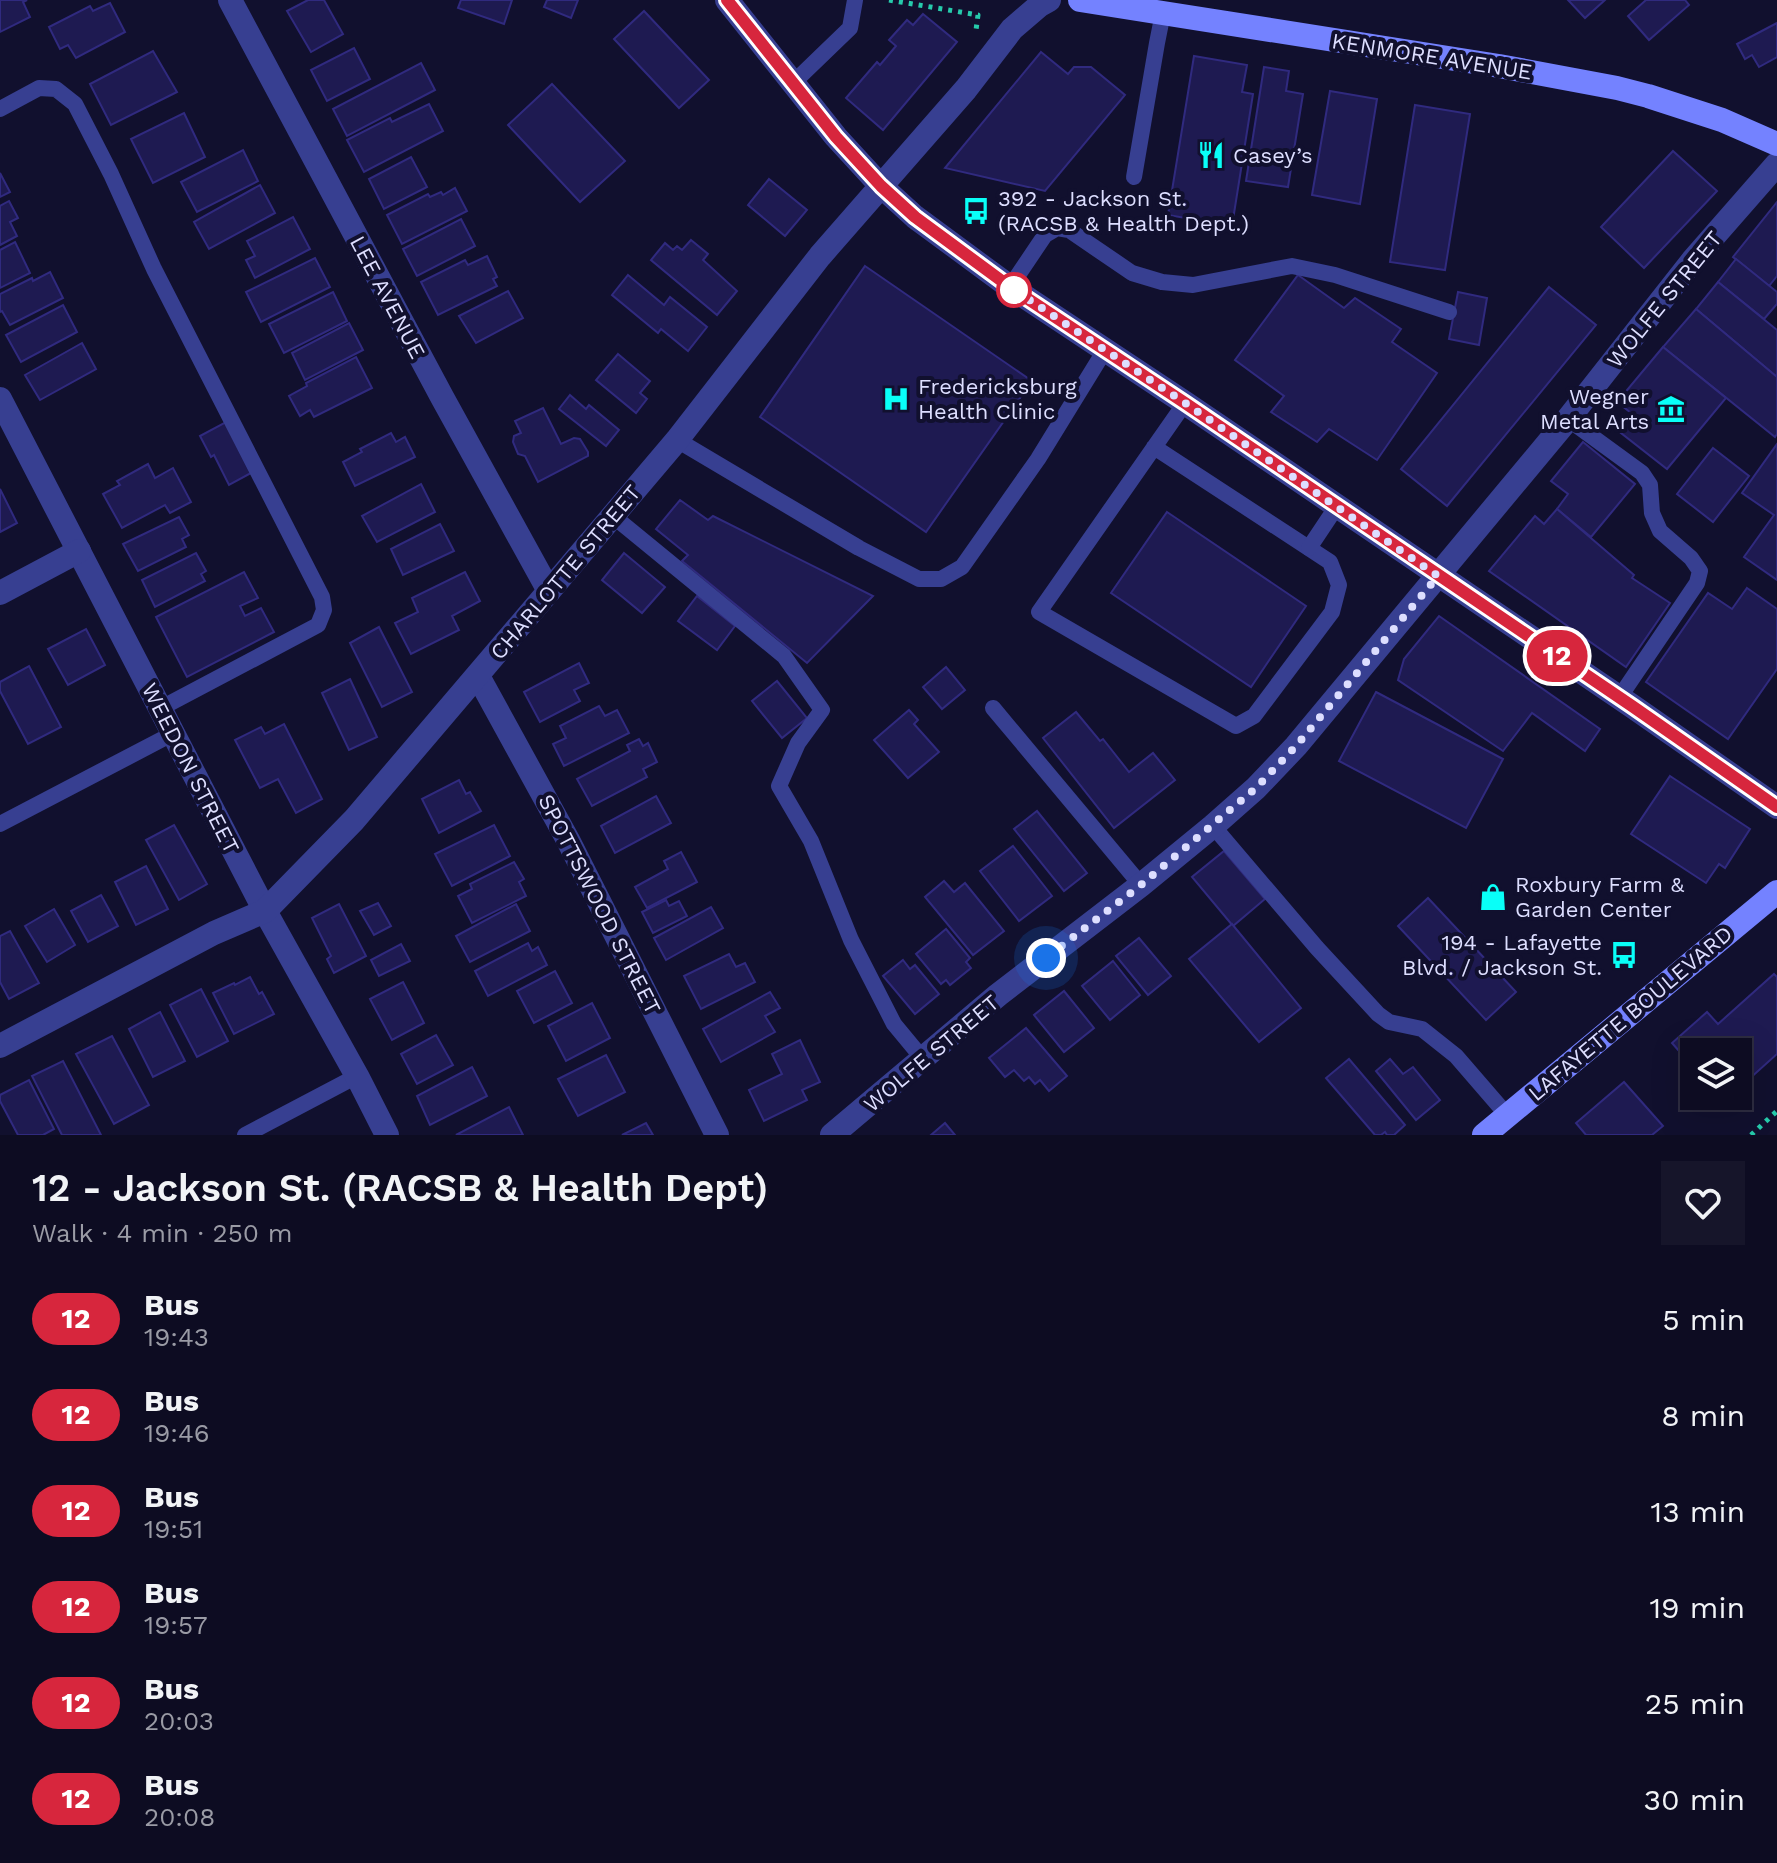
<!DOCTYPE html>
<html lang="en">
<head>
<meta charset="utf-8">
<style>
  :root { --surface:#0d0c22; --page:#16152a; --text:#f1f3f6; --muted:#9a9ba5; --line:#2d2c40 }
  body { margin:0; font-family:"Work Sans",sans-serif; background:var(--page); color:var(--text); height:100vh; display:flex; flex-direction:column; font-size:30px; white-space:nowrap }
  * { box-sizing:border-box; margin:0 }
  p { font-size:26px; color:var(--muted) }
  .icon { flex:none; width:44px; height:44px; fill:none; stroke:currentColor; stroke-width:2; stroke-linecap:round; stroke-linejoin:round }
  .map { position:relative; height:1135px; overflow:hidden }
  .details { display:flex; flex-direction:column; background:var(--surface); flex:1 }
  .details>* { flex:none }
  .badge { padding:0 16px; border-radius:26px; font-size:28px; line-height:52px }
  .controls { position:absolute; left:1680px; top:1038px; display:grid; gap:16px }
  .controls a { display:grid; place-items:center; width:72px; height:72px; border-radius:0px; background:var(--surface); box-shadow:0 8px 32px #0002,0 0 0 2px var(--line); font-size:40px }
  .you { position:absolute; width:40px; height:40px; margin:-20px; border:6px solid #fff; border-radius:50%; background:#1a73e8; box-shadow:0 0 0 12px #1a73e833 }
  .map>.badge { position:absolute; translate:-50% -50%; box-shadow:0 0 0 4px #fff }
  .round { display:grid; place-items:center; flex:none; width:84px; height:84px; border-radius:0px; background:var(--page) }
  .headline { display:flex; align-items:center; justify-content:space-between; height:136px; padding:0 32px }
  h1 { font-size:38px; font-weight:600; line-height:60px }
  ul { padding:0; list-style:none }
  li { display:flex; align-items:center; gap:24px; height:96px; padding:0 32px }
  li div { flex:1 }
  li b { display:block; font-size:30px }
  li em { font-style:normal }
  li .badge { min-width:88px; font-weight:700; text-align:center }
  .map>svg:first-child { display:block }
  .building { fill:#1e1a51; stroke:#302a7f; stroke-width:2 }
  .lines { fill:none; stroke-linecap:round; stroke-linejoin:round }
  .path { stroke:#26caab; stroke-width:5; stroke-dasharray:4 6; stroke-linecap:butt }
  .lane { stroke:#373f91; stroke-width:16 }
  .street { stroke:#373f91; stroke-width:24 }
  .secondary { stroke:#7482ff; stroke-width:24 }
  .line-casing { stroke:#fff; stroke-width:18 }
  .line { stroke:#d7263d; stroke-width:12 }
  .walk { stroke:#dddeff; stroke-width:8; stroke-dasharray:0 14.4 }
  .stop-dot { fill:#fff; stroke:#d7263d; stroke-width:4 }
  .labels { text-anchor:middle; stroke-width:8; stroke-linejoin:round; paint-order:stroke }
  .street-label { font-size:22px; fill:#dddeff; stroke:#11102e }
  .poi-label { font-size:22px; fill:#dddeff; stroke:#11102e; text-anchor:start }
</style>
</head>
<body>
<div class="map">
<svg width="1777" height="1135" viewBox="0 0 1777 1135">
  <rect width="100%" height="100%" fill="#11102e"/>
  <g class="building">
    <path d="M0,0H27L23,2L30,17L0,32Z"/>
    <path d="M308,0H324L343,34L311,52L287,11Z"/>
    <path d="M461,0H512L504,24L458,8Z"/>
    <path d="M547,0H578L571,18L544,7Z"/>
    <path d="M1568,0H1605L1585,18Z"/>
    <path d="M1646,0H1685L1689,5L1649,40L1628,16Z"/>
    <path d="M110,3L125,32L76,58L68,45L60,49L49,27L90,6L93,11Z"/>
    <path d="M644,11L709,80L679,108L614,39Z"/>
    <path d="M923,14L957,42L883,130L846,98L877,62L880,65L896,46L889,40L907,20L913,25Z"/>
    <path d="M1777,23V57L1759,67L1752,55L1745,59L1737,44Z"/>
    <path d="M354,48L370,79L327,101L311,70Z"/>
    <path d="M153,51L177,92L111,125L90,84Z"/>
    <path d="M1041,52L1068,74L1074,67H1091L1125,95L1045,191L945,168Z"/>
    <path d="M1194,56L1247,65L1242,92L1253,94L1232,226L1168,215Z"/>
    <path d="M421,63L435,90L347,136L333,109Z"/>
    <path d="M1264,67L1289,71L1286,91L1303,94L1288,187L1246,181Z"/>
    <path d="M552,84L625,161L580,202L508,125Z"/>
    <path d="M1330,91L1377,99L1360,204L1312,195Z"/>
    <path d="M429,104L443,131L364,172L347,140L390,118L392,122Z"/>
    <path d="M1415,105L1470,114L1445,270L1390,262Z"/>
    <path d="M184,113L205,157L153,183L131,139Z"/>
    <path d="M243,150L258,181L197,212L181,182Z"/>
    <path d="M1673,151L1717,191L1644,268L1601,227Z"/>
    <path d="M411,157L427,187L384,209L369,179Z"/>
    <path d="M0,173L10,192L0,197Z"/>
    <path d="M769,179L807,210L785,236L748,205Z"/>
    <path d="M260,185L275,213L209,249L194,222Z"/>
    <path d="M455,188L467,211L402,244L387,215L428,194L430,197L441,192L443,195Z"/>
    <path d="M9,201L18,218L10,222L17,236L0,245V206Z"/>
    <path d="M1777,202V276L1769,286L1733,257Z"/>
    <path d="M293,217L310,249L255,278L246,260L255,256L247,241Z"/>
    <path d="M461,219L475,246L417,276L403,249Z"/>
    <path d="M691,240L708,254L703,260L737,291L717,315L651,260L665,243L673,250L677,246L682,250Z"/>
    <path d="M15,242L30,273L0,288V250Z"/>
    <path d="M487,256L497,277L493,279L497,286L438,315L421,282L465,260L468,265Z"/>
    <path d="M315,258L330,287L261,322L246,292Z"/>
    <path d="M1736,259L1777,292V304L1764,319L1718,282Z"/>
    <path d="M865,266L1032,381L926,532L760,417Z"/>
    <path d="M50,272L63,298L10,325L2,311L0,312V294L32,278L33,281Z"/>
    <path d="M628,275L664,305L670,297L707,327L688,351L661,329L658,333L612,295Z"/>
    <path d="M1298,275L1344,308L1355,298L1401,329L1392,342L1437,373L1377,460L1329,429L1317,442L1271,412L1284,396L1235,360Z"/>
    <path d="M1718,282L1777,330V377L1696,309Z"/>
    <path d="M1549,287L1596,325L1447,506L1401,469Z"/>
    <path d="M508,291L523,318L476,343L459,316Z"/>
    <path d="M333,292L347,321L284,353L269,324Z"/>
    <path d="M1458,292L1487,298L1479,345L1449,339Z"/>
    <path d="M63,305L77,332L21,362L6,335Z"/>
    <path d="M1696,309L1777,377V434L1775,437L1663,347Z"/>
    <path d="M349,323L363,350L305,380L292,353Z"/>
    <path d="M82,343L96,369L40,400L25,375Z"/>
    <path d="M1663,347L1726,398L1667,469L1621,433L1635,416L1617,402Z"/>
    <path d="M618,354L650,381L640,393L647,399L636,413L596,380Z"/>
    <path d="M356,357L372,388L314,417L310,410L300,416L289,396L307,386L306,383Z"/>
    <path d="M570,395L586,409L589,405L619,430L606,446L559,409Z"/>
    <path d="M543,408L561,444L574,438L580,439L588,452V456L538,482L525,456L518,454L513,442L514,436L521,433L515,421Z"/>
    <path d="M226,422L251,473L229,485L214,455L211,457L200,436Z"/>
    <path d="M391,433L396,442L405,437L415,457L355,486L343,462L362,452L360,449Z"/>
    <path d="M1583,442L1635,484L1591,537L1557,509L1568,494L1551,481Z"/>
    <path d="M1777,444V580L1744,557L1774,515L1742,493Z"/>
    <path d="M1713,448L1749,476L1713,522L1677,494Z"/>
    <path d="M148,464L155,478L173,468L191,502L170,513L165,505L122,528L103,494L120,485L117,481Z"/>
    <path d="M421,484L435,512L377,542L362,516Z"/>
    <path d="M0,489L17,523L0,532Z"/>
    <path d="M680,500L708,520L713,516L873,596L807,663L682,561L688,555L656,529Z"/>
    <path d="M1557,509L1634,575L1632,578L1670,603L1626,667L1489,571L1535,516L1544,524Z"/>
    <path d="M1167,512L1306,606L1251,687L1111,593Z"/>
    <path d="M179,517L189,535L182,539L186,547L138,571L123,544Z"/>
    <path d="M440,524L454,551L403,575L391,549Z"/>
    <path d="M196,553L206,571L201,574L205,581L155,607L142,580Z"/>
    <path d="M624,553L665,587L642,613L602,580Z"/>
    <path d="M244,572L258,598L240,606L245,616L261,608L274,632L187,677L156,617Z"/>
    <path d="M465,572L480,601L452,616L459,630L411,654L395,623L418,612L412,598Z"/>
    <path d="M1747,588L1777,609V669L1728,739L1646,682L1708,593L1732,609Z"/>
    <path d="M697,596L735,626L717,650L678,621Z"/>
    <path d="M1439,616L1600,729L1585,751L1532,713L1503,751L1398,680L1404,659Z"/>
    <path d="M379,627L412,692L382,707L350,643Z"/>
    <path d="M86,629L105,665L68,685L48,649Z"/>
    <path d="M579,663L589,683L574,690L580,701L540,722L524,692Z"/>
    <path d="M29,666L61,727L28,744L0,691V682Z"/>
    <path d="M946,667L965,690L942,709L923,687Z"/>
    <path d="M350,679L377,737L349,750L322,693Z"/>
    <path d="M777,681L807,718L782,738L752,701Z"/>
    <path d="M1376,692L1503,759L1466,828L1339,761Z"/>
    <path d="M599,706L605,716L617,710L629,733L564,766L553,744L566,738L560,726Z"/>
    <path d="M909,710L918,720L914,724L939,752L908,778L874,740Z"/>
    <path d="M1076,712L1100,741L1103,739L1129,772L1153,753L1175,780L1114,828L1043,738Z"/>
    <path d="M284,724L322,799L296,813L278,779L260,788L235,740L261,727L265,734Z"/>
    <path d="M639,739L643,746L648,743L657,762L643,769L647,777L592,806L577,779L630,751L627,745Z"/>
    <path d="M1670,776L1750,829L1725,868L1719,864L1706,883L1631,834Z"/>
    <path d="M459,780L466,794L470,792L481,811L439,833L422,799Z"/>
    <path d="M656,796L671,823L615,853L601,826Z"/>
    <path d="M1037,811L1087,873L1064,891L1014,829Z"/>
    <path d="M174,825L207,884L179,900L146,840Z"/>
    <path d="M494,825L510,856L452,886L435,854Z"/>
    <path d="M1013,846L1052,896L1019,921L980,871Z"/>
    <path d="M1224,851L1265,899L1233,926L1192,877Z"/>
    <path d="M681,852L697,882L647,908L635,887L668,869L664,861Z"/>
    <path d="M514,862L524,879L519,882L526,896L472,923L458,896L472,889L470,884Z"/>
    <path d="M146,866L168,909L136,925L115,882Z"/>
    <path d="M944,881L954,892L965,883L1004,931L973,955L925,897Z"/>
    <path d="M101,895L118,926L88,942L71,911Z"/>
    <path d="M1428,898L1516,992L1486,1020L1398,926Z"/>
    <path d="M666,900L669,906L679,901L687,916L653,933L642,912Z"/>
    <path d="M378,903L391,926L374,935L360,911Z"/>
    <path d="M339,904L366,956L334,973L327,959L331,956L312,918Z"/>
    <path d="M516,904L530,931L470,962L456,936Z"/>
    <path d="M711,907L723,928L666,960L654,938Z"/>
    <path d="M54,909L75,945L47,962L25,926Z"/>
    <path d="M1232,924L1301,1008L1259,1042L1189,959Z"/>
    <path d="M946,929L970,958L966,962L971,968L950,985L946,980L941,984L916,954Z"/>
    <path d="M10,931L39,983L9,999L0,982V936Z"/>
    <path d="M1139,938L1171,976L1148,995L1116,956Z"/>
    <path d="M528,943L532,951L538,947L547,965L488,996L475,971Z"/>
    <path d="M401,944L410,961L379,976L371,960Z"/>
    <path d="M729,954L736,967L745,963L755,982L701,1009L684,976Z"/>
    <path d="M903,960L910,969L915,965L939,994L915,1014L883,976Z"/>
    <path d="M1113,961L1140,995L1110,1020L1082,986Z"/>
    <path d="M555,971L572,1003L534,1023L517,991Z"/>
    <path d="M1774,974L1777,977V1054L1738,1089V1052H1694V1068L1672,1043L1707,1012L1718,1024Z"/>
    <path d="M250,977L259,994L262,992L274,1014L234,1034L213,993L234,983L235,985Z"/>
    <path d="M403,982L424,1023L392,1040L370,999Z"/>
    <path d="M201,989L228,1041L197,1057L170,1005Z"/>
    <path d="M1064,991L1094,1028L1064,1052L1034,1015Z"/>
    <path d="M770,992L780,1008L765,1016L775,1032L721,1062L703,1029Z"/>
    <path d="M592,1003L610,1038L566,1061L548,1026Z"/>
    <path d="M160,1012L185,1061L153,1077L129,1029Z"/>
    <path d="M1026,1028L1067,1076L1049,1091L1040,1080L1035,1084L1029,1077L1024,1081L1014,1070L1005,1077L989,1058Z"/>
    <path d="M436,1035L453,1065L417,1084L401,1054Z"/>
    <path d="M112,1036L149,1105L114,1124L76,1054Z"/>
    <path d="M800,1040L820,1082L802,1090L807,1100L764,1121L749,1090L782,1074L772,1054Z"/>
    <path d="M606,1055L625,1092L578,1116L558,1079Z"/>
    <path d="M1349,1059L1405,1125L1394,1135H1387L1385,1132L1381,1135H1375L1326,1078Z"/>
    <path d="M1390,1059L1403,1074L1413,1067L1440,1100L1416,1120L1376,1071Z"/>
    <path d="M63,1061L101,1135H62L32,1076Z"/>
    <path d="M472,1067L487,1096L430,1125L417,1096Z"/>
    <path d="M29,1080L54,1129L43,1135H18L0,1101V1095Z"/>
    <path d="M1624,1082L1663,1126L1652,1135H1586L1576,1123Z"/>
    <path d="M509,1107L523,1135H456Z"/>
    <path d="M646,1123L653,1135H622Z"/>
    <path d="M945,1123L955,1135H931Z"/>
  </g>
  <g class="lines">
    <g class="path">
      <path d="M889,0L978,15L976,30"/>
      <path d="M1751,1135L1777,1111"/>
    </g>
    <g class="lane">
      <path d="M793,83L850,28L855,0"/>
      <path d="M0,109L39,88L56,89L75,104L111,174L154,269L322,597L324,610L318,625L161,708"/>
      <path d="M1134,177L1157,43L1163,13"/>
      <path d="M1010,287L1045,235L1057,228L1069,230L1132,273L1162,282L1193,285L1292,266L1335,275L1449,312"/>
      <path d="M1568,419L1642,473L1650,485L1652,513L1660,531L1691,558L1700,571L1697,583L1619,698"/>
      <path d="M677,440L859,548L919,579H941L962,567L1038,459L1105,350"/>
      <path d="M1154,447L1330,562L1339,585L1332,612L1254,716L1236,726L1039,612L1185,403"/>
      <path d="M613,516L784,656L822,710L798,743L779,786L811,841L851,940L894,1024L923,1059"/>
      <path d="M1309,548L1337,506"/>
      <path d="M993,708L1141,885"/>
      <path d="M0,824L174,733"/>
      <path d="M1213,826L1317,948L1378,1014L1389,1022L1422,1029L1456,1056L1507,1115"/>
      <path d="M245,1135L357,1076"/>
    </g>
    <g class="street">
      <path d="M230,0L442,397L549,591"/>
      <path d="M727,0L836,137L881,186L915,217L1010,287L1185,403L1632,706L1777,807"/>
      <path d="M0,399L265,911L357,1076L387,1135"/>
      <path d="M0,593L79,551"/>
      <path d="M478,676L568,840L717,1135"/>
      <path d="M0,1046L214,933L265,911L354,820L549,591L677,440L820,256L966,89L1012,29L1040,5L1049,0"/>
      <path d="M832,1135L998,995L1141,885L1213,826L1256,788L1296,746L1568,419L1693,260L1777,164"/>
    </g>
    <g class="secondary">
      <path d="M1080,0L1499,66L1617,88L1648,96L1722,120L1777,144"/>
      <path d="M1484,1135L1777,892"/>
    </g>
  </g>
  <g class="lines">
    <g class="line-casing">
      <path id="line" d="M727,0L836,137L881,186L915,217L1010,287L1185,403L1632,706L1777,807"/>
    </g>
    <use href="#line" class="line"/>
    <path class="walk" d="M1014,290L1010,287L1185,403L1438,576L1296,746L1256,788L1141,885L1046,958"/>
  </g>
  <defs>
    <g id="restaurant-bare" transform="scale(2.16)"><path d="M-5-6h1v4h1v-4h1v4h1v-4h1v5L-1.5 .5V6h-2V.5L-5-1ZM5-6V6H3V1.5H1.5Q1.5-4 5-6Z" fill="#09fff8" stroke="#11102e" stroke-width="2.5" paint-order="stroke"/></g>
    <g id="bus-bare" transform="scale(2.16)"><path d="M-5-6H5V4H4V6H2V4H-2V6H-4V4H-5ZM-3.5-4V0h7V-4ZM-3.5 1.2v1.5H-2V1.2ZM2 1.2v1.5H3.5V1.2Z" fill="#09fff8" stroke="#11102e" stroke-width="2.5" paint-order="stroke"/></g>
    <g id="hospital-bare" transform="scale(2.16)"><path d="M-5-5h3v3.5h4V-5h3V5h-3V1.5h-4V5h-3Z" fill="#09fff8" stroke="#11102e" stroke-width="2.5" paint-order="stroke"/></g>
    <g id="museum-bare" transform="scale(2.16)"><path d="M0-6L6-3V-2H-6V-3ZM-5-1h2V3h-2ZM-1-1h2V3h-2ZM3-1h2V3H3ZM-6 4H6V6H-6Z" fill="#09fff8" stroke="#11102e" stroke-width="2.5" paint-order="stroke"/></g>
    <g id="shop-bare" transform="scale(2.16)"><path d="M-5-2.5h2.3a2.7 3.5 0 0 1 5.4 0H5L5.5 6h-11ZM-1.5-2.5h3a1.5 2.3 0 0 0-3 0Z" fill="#09fff8" stroke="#11102e" stroke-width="2.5" paint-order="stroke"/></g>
  </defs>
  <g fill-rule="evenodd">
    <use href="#restaurant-bare" x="1211" y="155"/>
    <use href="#bus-bare" x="976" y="211"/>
    <use href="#hospital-bare" x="896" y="399"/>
    <use href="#museum-bare" x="1671" y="409"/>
    <use href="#shop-bare" x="1493" y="897"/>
    <use href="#bus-bare" x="1624" y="955"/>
  </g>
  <circle class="stop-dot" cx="1014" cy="290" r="16"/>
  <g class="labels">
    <g class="street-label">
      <text transform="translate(1432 56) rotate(9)" y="8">KENMORE AVENUE</text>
      <text transform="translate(388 297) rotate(62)" y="8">LEE AVENUE</text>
      <text transform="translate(1664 299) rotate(-51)" y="8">WOLFE STREET</text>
      <text transform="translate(565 572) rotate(-50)" y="8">CHARLOTTE STREET</text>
      <text transform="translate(191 768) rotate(63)" y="8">WEEDON STREET</text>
      <text transform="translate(600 904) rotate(63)" y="8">SPOTTSWOOD STREET</text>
      <text transform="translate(1630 1013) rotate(-40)" y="8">LAFAYETTE BOULEVARD</text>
      <text transform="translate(931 1053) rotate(-40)" y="8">WOLFE STREET</text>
    </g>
    <g class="poi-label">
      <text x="1233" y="163">Casey’s</text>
      <text x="998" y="206">392 - Jackson St.<tspan x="998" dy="25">(RACSB &amp; Health Dept.)</tspan></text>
      <text x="918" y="394">Fredericksburg<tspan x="918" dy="25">Health Clinic</tspan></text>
      <text x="1649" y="404" text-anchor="end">Wegner<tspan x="1649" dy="25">Metal Arts</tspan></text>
      <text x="1515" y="892">Roxbury Farm &amp;<tspan x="1515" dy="25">Garden Center</tspan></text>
      <text x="1602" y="950" text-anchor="end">194 - Lafayette<tspan x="1602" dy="25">Blvd. / Jackson St.</tspan></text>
    </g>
  </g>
</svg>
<div class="controls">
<a><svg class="icon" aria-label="layers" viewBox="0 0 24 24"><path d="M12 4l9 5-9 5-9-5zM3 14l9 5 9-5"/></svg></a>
</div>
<div class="you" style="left:1046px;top:958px"></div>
<b class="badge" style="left:1557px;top:656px;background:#d7263d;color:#fff">12</b>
</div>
<section class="details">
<div class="headline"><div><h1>12 - Jackson St. (RACSB &amp; Health Dept)</h1><p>Walk · 4 min · 250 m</p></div><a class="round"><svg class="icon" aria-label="heart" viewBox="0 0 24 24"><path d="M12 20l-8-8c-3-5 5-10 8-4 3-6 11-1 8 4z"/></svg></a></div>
<ul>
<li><span class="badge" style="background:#d7263d;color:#fff">12</span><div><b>Bus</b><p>19:43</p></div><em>5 min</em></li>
<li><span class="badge" style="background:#d7263d;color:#fff">12</span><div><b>Bus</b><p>19:46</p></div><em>8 min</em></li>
<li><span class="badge" style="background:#d7263d;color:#fff">12</span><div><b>Bus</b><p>19:51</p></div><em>13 min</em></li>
<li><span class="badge" style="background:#d7263d;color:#fff">12</span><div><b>Bus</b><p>19:57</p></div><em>19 min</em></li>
<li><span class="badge" style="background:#d7263d;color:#fff">12</span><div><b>Bus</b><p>20:03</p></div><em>25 min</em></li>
<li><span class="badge" style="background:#d7263d;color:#fff">12</span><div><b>Bus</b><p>20:08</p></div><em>30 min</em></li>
</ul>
</section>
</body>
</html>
